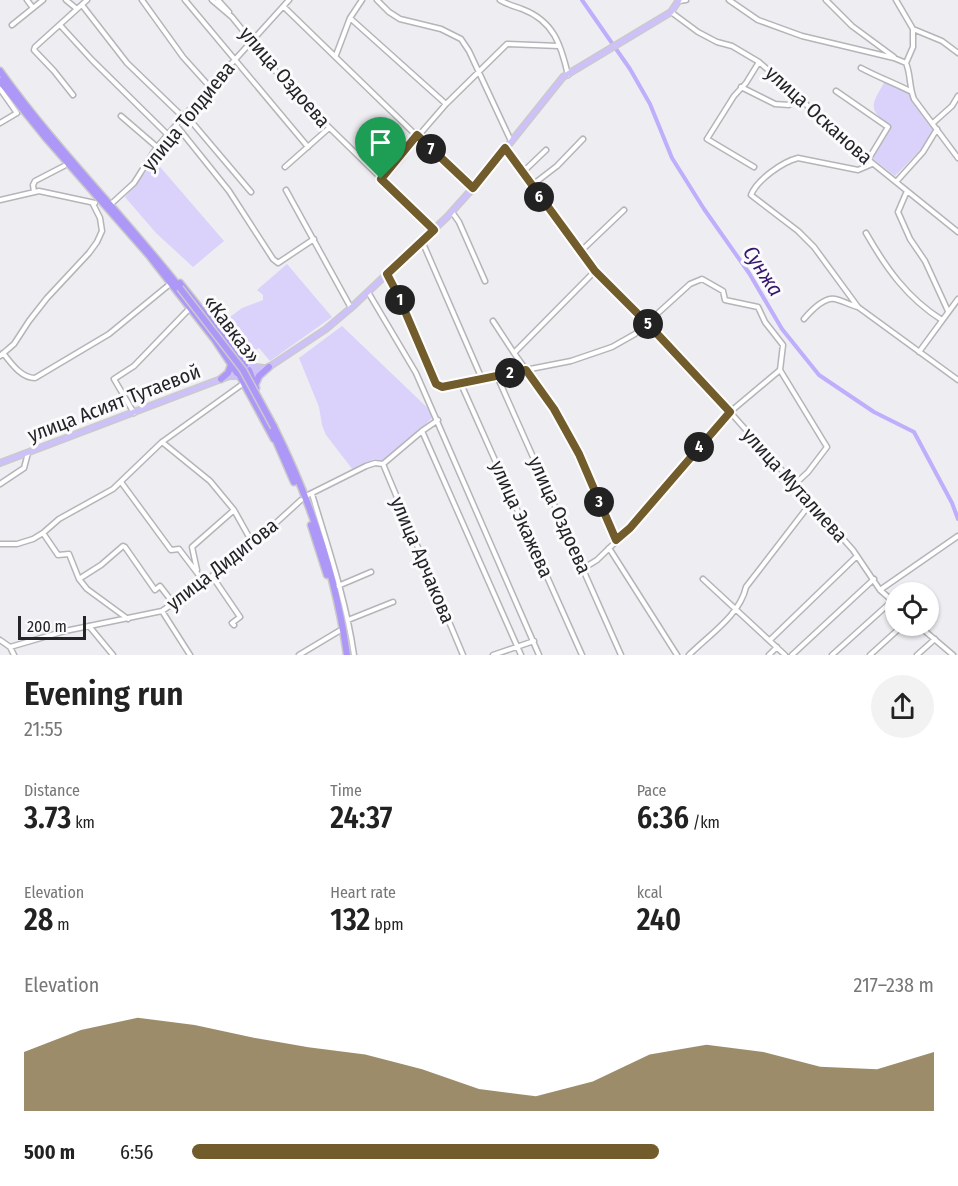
<!DOCTYPE html>
<meta charset="utf-8">
<style>
:root{--surface:#fff;--page:#f2f2f2;--text:#222;--muted:#767676;--accent:#735c2c}
body{margin:0;font-family:"Fira Sans Condensed",sans-serif;background:var(--page);color:var(--text);height:100vh;display:flex;flex-direction:column;font-size:22px;white-space:nowrap}
*{box-sizing:border-box;margin:0}
p{font-size:20px;color:var(--muted)}
.icon{flex:none;width:33px;height:33px;fill:none;stroke:currentColor;stroke-width:2;stroke-linecap:round;stroke-linejoin:round}
.map{position:relative;height:655px;overflow:hidden}
.side{display:flex;flex-direction:column;background:var(--surface);flex:1}
.side>*{flex:none}
.tools{position:absolute;left:885px;top:582px;display:grid;gap:12px}
.tools a{display:grid;place-items:center;width:54px;height:54px;border-radius:50%;background:var(--surface);box-shadow:0 2px 4px #0004;font-size:30px}
.scale{position:absolute;left:18px;bottom:15px;width:68px;box-sizing:border-box;padding-left:6px;border:3px solid #242426;border-top:0;font-size:16px;line-height:21px;white-space:nowrap;color:#242426;-webkit-text-stroke:4px #fbfbfe;paint-order:stroke}
.pin{position:absolute;display:grid;place-items:center;width:51px;height:51px;color:#fff;margin:-62px -26px;border-radius:50% 50% 50% 0;rotate:-45deg;box-shadow:0 0 6px #0007}
.pin .icon{rotate:45deg}
.km{position:absolute;width:30px;height:30px;margin:-15px;border-radius:50%;background:#222;color:#fff;font-size:16px;line-height:30px;text-align:center}
.round{display:grid;place-items:center;flex:none;width:63px;height:63px;border-radius:32px;background:var(--page)}
.overview{display:flex;align-items:center;justify-content:space-between;height:102px;padding:0 24px}
h1{font-size:33px;font-weight:600;line-height:45px}
.stats{display:grid;grid-template-columns:repeat(3,1fr);gap:9px;height:102px;padding:6px 24px}
.stats div{display:grid;align-content:center}
.stats b{font-size:30px;font-weight:600}
.stats small{font-size:16px;font-weight:400}
.stats p{font-size:16px}
.chart{height:168px;padding:12px 24px}
.chart p{display:flex;justify-content:space-between}
.chart svg{width:100%;height:108px;margin-top:6px;fill:var(--accent);opacity:.7}
ul{padding:0 24px;list-style:none;font-size:20px}
li{display:grid;grid-template-columns:96px 72px 1fr;align-items:center;height:45px}
li i{height:15px;border-radius:8px;background:var(--accent)}
.map>svg:first-child{display:block}
.green{fill:#dad2fa}
.lines{fill:none;stroke-linecap:round;stroke-linejoin:round}
.river{stroke:#beaefb;stroke-width:4}
.minor-casing{stroke:#b5b4b8;stroke-width:7}
.major-casing{stroke:#cacacb;stroke-width:8}
.highway-casing{stroke:#cacacb;stroke-width:9}
.minor{stroke:#fff;stroke-width:4}
.major{stroke:#cec1fa;stroke-width:5}
.highway{stroke:#ae98f7;stroke-width:6}
.highway-bridge-casing{stroke:#cacacb;stroke-width:9;stroke-linecap:butt}
.highway-bridge{stroke:#ae98f7;stroke-width:6}
.route-casing{stroke:#fff;stroke-width:12}
.route{stroke:#735c2c;stroke-width:8}
.labels{text-anchor:middle;dominant-baseline:central;stroke-width:6;stroke-linejoin:round;paint-order:stroke}
.street-label{font-size:20px;fill:#242426;stroke:#fbfbfe}
.water-label{font-size:21px;font-style:italic;fill:#37176e;stroke:#fbfbfe}
</style>
<div class="map">
<svg width="958" height="655" viewBox="0 0 958 655">
<rect width="100%" height="100%" fill="#eeedf2"/>
<path class="green" d="M884 83 898 85 908 92 934 128 924 146 895 176 871 157 889 126C868 109 871 105 884 83Z
M155 161 224 241 193 267 156 233 125 197Z
M287 264 332 317 270 361 259 348 254 351 230 317 242 308 263 300V295L257 290Z
M342 326 435 415 388 461 374 459 353 470 326 435 322 425 319 407 299 358Z"/>
<g class="lines">
<path class="river" d="M582 0 630 69 650 104 672 158 704 209 749 273 782 329 819 375 874 412 914 432 952 503 958 519"/>
<g class="minor-casing">
<path id="minor" d="M27 0 33 8
M66 0 77 9
M142 0 183 57 210 87
M185 0 308 147
M212 0 232 17 291 90 434 230
M218 0 229 12
M377 0 389 12 400 19 441 29 461 39 469 51 511 141
M500 0C508 5 514 6 522 9 554 21 561 45 568 75
M729 0 758 20 802 36 894 58 906 63
M826 0 852 26 894 57
M896 0 913 29 942 41 958 53
M679 1 686 0
M82 5 127 63 183 117
M284 7 455 173 473 188
M671 12 698 32 717 42 732 46 759 62 799 97 829 128 958 232
M350 18 446 104
M12 25 43 0
M60 25 92 60 168 135
M336 55 350 18 362 0
M906 63C911 75 909 87 914 99L958 158
M906 63 913 47V29
M861 68C878 77 894 83 910 91
M741 87 775 104 789 105 800 97
M0 89 17 113 0 123
M836 91 888 127 868 160
M73 95 54 71 34 50 35 47 87 0
M185 114 251 192
M121 116 157 147
M933 123 952 106 958 96
M176 125 229 191 273 259 278 263 314 239
M506 149 595 271 648 324 730 412 853 550 880 590 896 604
M872 164 858 170 798 158C782 162 757 180 751 195L798 231 814 247 858 307 958 380
M285 167 329 128
M754 167 707 139 734 96 746 83 759 62
M522 173 546 150
M381 179 446 104 507 44 559 46
M896 182 923 152 937 129
M531 186 557 166 583 139
M286 190 351 308
M907 191 898 212 910 239 925 261 948 311
M34 192 33 185 35 181 64 166
M0 200 39 191 95 203
M110 205 134 183 157 147 183 117 289 0
M452 212 459 222 485 281
M866 233C886 268 907 298 942 320
M422 241 482 379
M580 252 624 210
M595 271 514 353 554 409 579 454 616 540
M387 274 398 295 435 381 439 387 571 361 612 347 635 334 690 284 702 279 723 291 725 300 758 307 765 322 783 345 780 370
M368 292 416 373 539 655
M804 319C810 312 824 297 835 299 841 300 850 305 858 307
M493 321 514 353
M919 352 958 299
M3 353C11 363 21 378 35 378L109 334 170 284
M0 356 14 344 29 321 47 298 89 253 97 242 102 231 100 218 93 204
M497 376 621 655
M461 384 582 655
M134 413 114 379 134 366 190 308
M422 431 521 655
M162 442 210 481 234 510 253 544
M383 464 463 655
M121 482 171 550 179 549 204 582
M0 484 24 468 28 453
M312 494C328 547 346 600 354 655
M304 497 366 466 375 463 383 464 422 431 438 420
M43 533 58 555 69 554 79 579 87 589 128 619
M0 544H17L33 539 43 533 59 519 113 489 162 442 244 383
M609 548 677 655
M584 568 597 560 630 528 730 412 780 370 827 447 808 472 794 485
M197 570 192 547 234 510
M212 576 240 617 232 623 234 625
M79 579 101 565 123 546 125 547 155 590 160 586 174 604
M703 579 785 655
M338 586 371 572
M880 590 958 536
M162 611 190 655
M348 620 393 602
M89 626 113 655
M919 626 953 655
M0 640 10 647 65 631 162 611 204 582 253 544 301 500
M770 640 857 556
M10 647 14 655
M299 655 339 631
M493 655 534 641
M689 655C709 635 740 615 746 587L810 504
M769 655 777 647
M792 655 874 579
M832 655 892 601
M870 655 902 626
M917 655 935 639"/>
</g>
<g class="major-casing">
<path id="major" d="M241 365 264 368
M247 376 269 367 326 329 352 307 447 217 482 178 563 77 671 12 679 0
M0 463 221 379 230 376H240"/>
</g>
<g class="highway-casing">
<path id="highway" d="M0 71C55 148 122 214 180 288
M0 81 46 138 154 261
M151 258 215 340 237 373
M180 283 245 365
M249 370 256 388
M240 376 274 439
M221 379 228 373 231 365
M255 385 259 376 269 367
M274 427C310 499 336 576 347 655
M274 436 294 482
M311 525 327 575"/>
</g>
<use href="#minor" class="minor"/>
<use href="#major" class="major"/>
<use href="#highway" class="highway"/>
<g class="highway-bridge-casing">
<path id="highway-bridge" d="M180 288 243 370 274 427"/>
</g>
<use href="#highway-bridge" class="highway-bridge"/>
</g>
<g class="lines">
<g class="route-casing">
<path id="route" d="M417 135 473 188 505 148 595 271 648 324 730 412 630 528 616 540 579 454 554 409 526 370 442 387 436 384 398 295 387 274 434 230 381 179Z"/>
</g>
<use href="#route" class="route"/>
</g>
<g class="labels">
<g class="street-label">
<text transform="translate(285 77) rotate(49)">улица Оздоева</text>
<text transform="translate(819 115) rotate(42)">улица Осканова</text>
<text transform="translate(188 116) rotate(-51)">улица Толдиева</text>
<text transform="translate(232 329) rotate(53)">«Кавказ»</text>
<text transform="translate(114 403) rotate(-21)">улица Асият Тутаевой</text>
<text transform="translate(795 485) rotate(48)">улица Муталиева</text>
<text transform="translate(560 515) rotate(66)">улица Оздоева</text>
<text transform="translate(522 519) rotate(66)">улица Экажева</text>
<text transform="translate(423 560) rotate(67)">улица Арчакова</text>
<text transform="translate(222 564) rotate(-38)">улица Дидигова</text>
</g>
<g class="water-label">
<text transform="translate(763 271) rotate(57)">Сунжа</text>
</g>
</g>
</svg>
<div class="tools">
<a><svg class="icon" aria-label="locate" viewBox="0 0 24 24"><circle cx="12" cy="12" r="6"/><path d="M12 2v4M12 18v4M2 12h4M18 12h4"/></svg></a>
</div>
<div class="scale">200 m</div>
<div class="pin" style="left:381px;top:179px;background:#1e9e55"><svg class="icon" aria-label="arrive" viewBox="0 0 24 24"><path d="M6 21V4h12l-3 4 3 4H6"/></svg></div>
<b class="km" style="left:400px;top:300px">1</b>
<b class="km" style="left:510px;top:373px">2</b>
<b class="km" style="left:599px;top:502px">3</b>
<b class="km" style="left:699px;top:447px">4</b>
<b class="km" style="left:648px;top:324px">5</b>
<b class="km" style="left:539px;top:197px">6</b>
<b class="km" style="left:431px;top:149px">7</b>
</div>
<section class="side">
<div class="overview"><div><h1>Evening run</h1><p>21:55</p></div><a class="round"><svg class="icon" aria-label="share" viewBox="0 0 24 24"><path d="M12 15V3M7 8l5-5 5 5M5 13v7h14v-7"/></svg></a></div>
<div class="stats">
<div><p>Distance</p><b>3.73<small> km</small></b></div>
<div><p>Time</p><b>24:37</b></div>
<div><p>Pace</p><b>6:36<small> /km</small></b></div>
</div>
<div class="stats">
<div><p>Elevation</p><b>28<small> m</small></b></div>
<div><p>Heart rate</p><b>132<small> bpm</small></b></div>
<div><p>kcal</p><b>240</b></div>
</div>
<div class="chart"><p><span>Elevation</span>217–238 m</p>
<svg viewBox="0 0 160 44" preserveAspectRatio="none"><path d="M0 44V20L10 11L20 6L30 9L40 14L50 18L60 21L70 27L80 35L90 38L100 32L110 21L120 17L130 20L140 26L150 27L160 20V44z"/></svg>
</div>
<ul>
<li><b>500 m</b>6:56<i style="width:63%"></i></li>
</ul>
</section>
